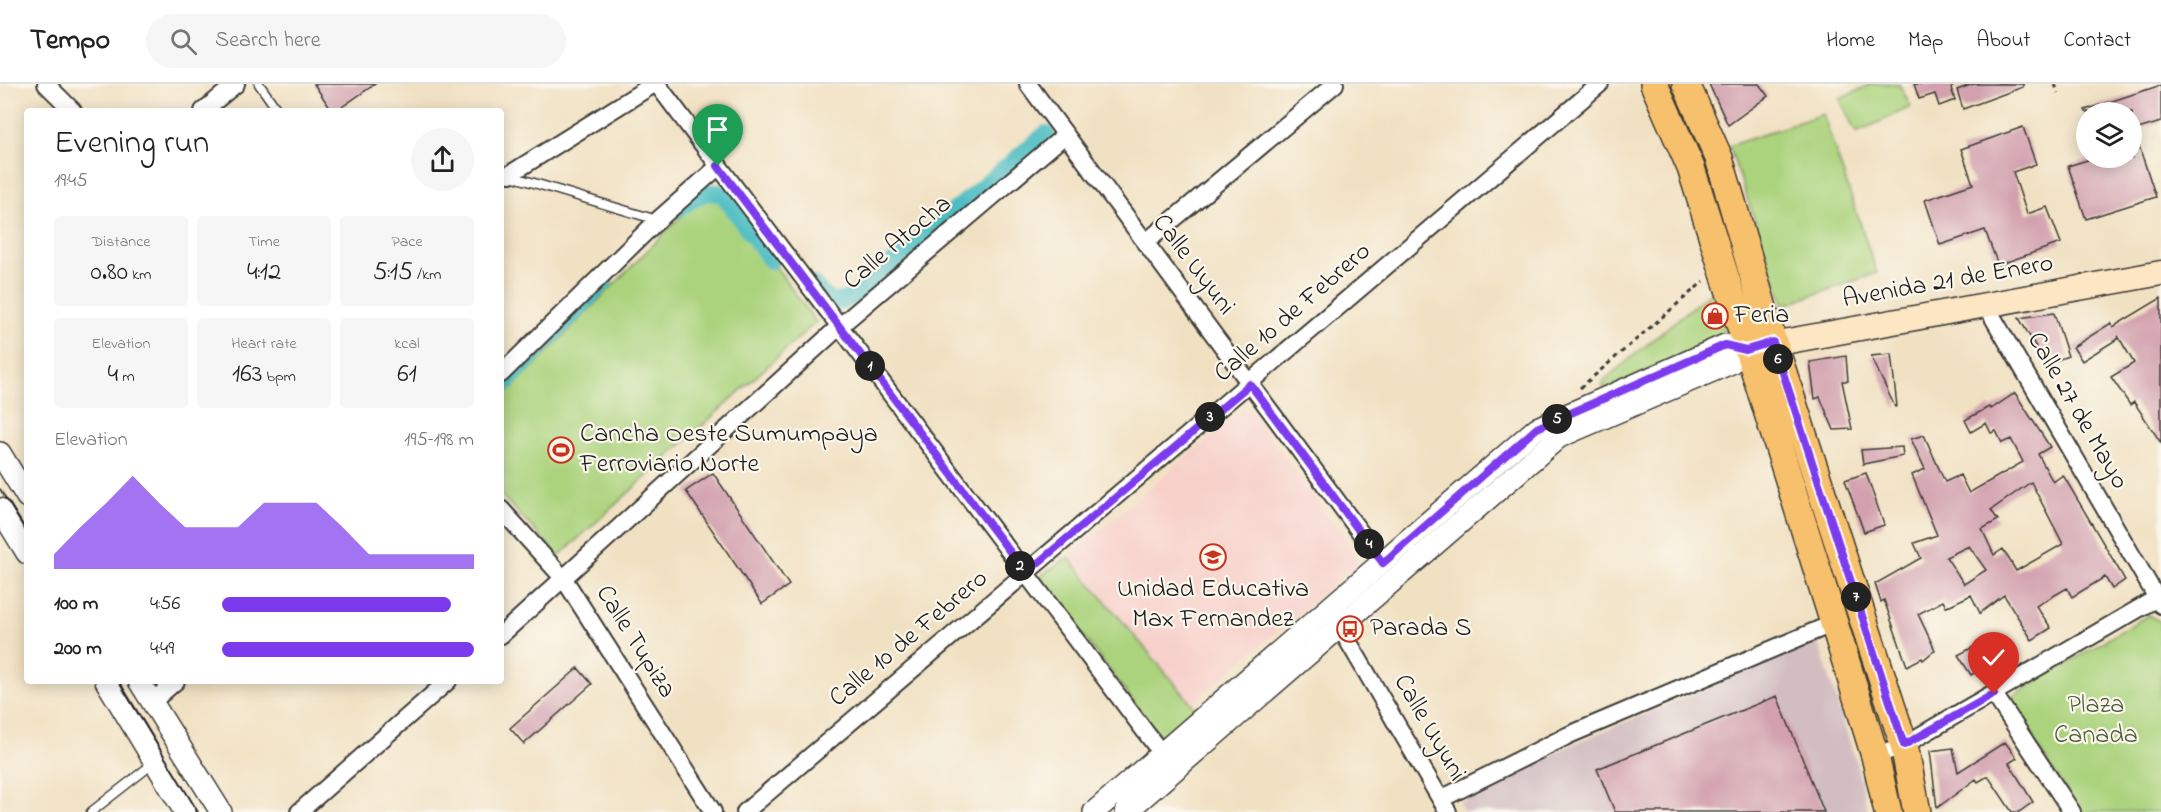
<!DOCTYPE html>
<meta charset="utf-8">
<style>
:root{--surface:#fff;--page:#f6f6f6;--text:#222;--muted:#767676;--line:#e0e0e0;--accent:#7c3aed}
body{margin:0;font-family:"Indie Flower",sans-serif;background:var(--page);color:var(--text);height:100vh;display:flex;flex-direction:column;font-size:22px;white-space:nowrap}
*{box-sizing:border-box;margin:0}
p{font-size:20px;color:var(--muted)}
.icon{flex:none;width:33px;height:33px;fill:none;stroke:currentColor;stroke-width:2;stroke-linecap:round;stroke-linejoin:round}
.map{position:relative;flex:1;overflow:hidden}
.side{position:absolute;left:24px;top:24px;width:480px;height:576px;display:flex;flex-direction:column;background:var(--surface);border-radius:6px;box-shadow:0 3px 15px #0003}
.side>*{flex:none}
.buttons{position:absolute;left:2076px;top:18px;display:grid;gap:12px}
.buttons a{display:grid;place-items:center;width:66px;height:66px;border-radius:50%;background:var(--surface);box-shadow:0 3px 15px #0003;font-size:30px}
.pin{position:absolute;display:grid;place-items:center;width:51px;height:51px;color:#fff;margin:-62px -26px;border-radius:50% 50% 50% 0;rotate:-45deg;box-shadow:0 0 6px #0007}
.pin .icon{rotate:45deg}
.km{position:absolute;width:30px;height:30px;margin:-15px;border-radius:50%;background:#222;color:#fff;font-size:16px;line-height:30px;text-align:center}
.round{display:grid;place-items:center;flex:none;width:63px;height:63px;border-radius:32px;background:var(--page)}
.overview{display:flex;align-items:center;justify-content:space-between;height:102px;padding:0 30px}
h1{font-size:33px;font-weight:600;line-height:45px}
.stats{display:grid;grid-template-columns:repeat(3,1fr);gap:9px;height:102px;padding:6px 30px}
.stats div{display:grid;align-content:center;border-radius:6px;background:var(--page);text-align:center}
.stats b{font-size:26px;font-weight:600}
.stats small{font-size:16px;font-weight:400}
.stats p{font-size:16px}
.chart{height:168px;padding:12px 30px}
.chart p{display:flex;justify-content:space-between}
.chart svg{width:100%;height:108px;margin-top:6px;fill:var(--accent);opacity:.7}
ul{padding:0 30px;list-style:none;font-size:20px}
li{display:grid;grid-template-columns:96px 72px 1fr;align-items:center;height:45px}
li i{height:15px;border-radius:8px;background:var(--accent)}
header{display:flex;align-items:center;gap:36px;box-sizing:border-box;height:84px;padding:0 30px;background:var(--surface);border-bottom:2px solid var(--line)}
header strong{font-size:28px}
nav{display:flex;gap:33px;margin-inline-start:auto;font-size:21px}
.search{width:420px;height:54px;background:var(--page);display:flex;align-items:center;gap:15px;box-sizing:border-box;padding:0 21px;border-radius:33px;color:var(--muted);font-size:22px}
.map>svg:first-child{display:block}
.built{fill:#f7d0ca}
.industrial{fill:#d2bec2}
.green{fill:#abd37d;stroke:#64784c;stroke-width:1.5}
.lines{fill:none;stroke-linecap:round;stroke-linejoin:round}
.canal{stroke:#4ebdc3;stroke-width:18}
.building{fill:#d2a0ae;fill-rule:evenodd}
.service-casing{stroke:#3c3a35;stroke-width:11}
.minor-casing{stroke:#3c3a35;stroke-width:20}
.tertiary-casing{stroke:#3c3a35;stroke-width:24}
.secondary-casing{stroke:#3c3a35;stroke-width:27}
.primary-casing{stroke:#3c3a35;stroke-width:30}
.path{stroke:#3c3a35;stroke-width:3;stroke-dasharray:4.5 4.5;stroke-linecap:butt}
.service{stroke:#fff;stroke-width:8}
.minor{stroke:#fff;stroke-width:16}
.tertiary{stroke:#fff;stroke-width:21}
.secondary{stroke:#fce6c4;stroke-width:24}
.primary{stroke:#f7c06c;stroke-width:27}
.tram{stroke:#1c1c1c;stroke-width:1.5}
.route-casing{stroke:#fff;stroke-width:12}
.route{stroke:#7c3aed;stroke-width:8}
.labels{text-anchor:middle;dominant-baseline:central;stroke-width:4.5;stroke-linejoin:round;paint-order:stroke}
.street-label{font-size:26px;fill:#1c1c1c;stroke:#fbf7ec}
.poi-label{font-size:26px;fill:#1c1c1c;stroke:#fbf7ec;text-anchor:start}
.park-label{font-size:26px;fill:#4e5c3e;stroke:#fbf7ec}
</style>
<header>
<strong>Tempo</strong>
<div class="search"><svg class="icon" aria-label="search" viewBox="0 0 24 24"><circle cx="10" cy="10" r="6"/><path d="M15 15l6 6"/></svg>Search here</div>
<nav><a>Home</a><a>Map</a><a>About</a><a>Contact</a></nav>
</header>
<div class="map">
<svg width="2161" height="728" viewBox="0 0 2161 728">
<rect width="100%" height="100%" fill="#fbf7ec"/>
<filter id="ink" filterUnits="userSpaceOnUse"><feTurbulence type="fractalNoise" baseFrequency=".0167" numOctaves="2"/><feDisplacementMap in="SourceGraphic" scale="12" xChannelSelector="R" yChannelSelector="G"/><feConvolveMatrix kernelMatrix="1 2 1 2 8 2 1 2 1" color-interpolation-filters="sRGB"/></filter>
<filter id="wash" filterUnits="userSpaceOnUse"><feTurbulence type="fractalNoise" baseFrequency=".008" numOctaves="4" result="noise"/><feDisplacementMap in="SourceGraphic" scale="24" xChannelSelector="R" yChannelSelector="G"/><feGaussianBlur stdDeviation="1.35" result="paint"/><feColorMatrix in="noise" values="0 0 0 0 0 0 0 0 0 0 0 0 0 0 0 0 0 1.4 0 .05"/><feComposite in="paint" operator="in"/></filter>
<g filter="url(#wash)">
<rect width="100%" height="100%" fill="#f1e1c3"/>
<path class="built" d="M1242 326 1251 328 1357 472 1356 481 1192 619 1068 473Z"/>
<path class="industrial" d="M1818 557 1858 685 1868 728H1464L1459 719 1568 662Z"/>
<path class="green" d="M1871 0H1899L1911 23 1856 49 1840 15Z
M1823 30 1877 189 1784 221 1729 62Z
M705 108 722 109 816 238 559 472 501 411V315Z
M1712 207 1718 210 1725 240 1722 252 1609 304 1603 303V297Z
M1068 473 1197 626 1164 652 1158 650 1042 498V491Z
M2148 531 2161 538V728H2080L2008 618 2011 613Z"/>
<g class="lines">
<path class="canal" d="M676 125 705 108 722 109 771 176
M814 201C826 217 836 223 855 211L1046 50
M501 303 604 197"/>
</g>
<g id="blocks">
<path class="building" d="M314 0H375L336 27H332Z
M1709 0H1759L1768 12 1728 41Z
M1914 0H1957L1951 4 1955 16 1939 22 1935 10 1919 15Z
M1973 0H2023V3L1963 25 1957 6Z
M2161 1V38L2132 47V28H2086L2085 26Z
M2023 43 2036 80 2013 88 2027 130 2047 123 2061 159 1998 181 1985 146 1940 161 1925 116 1973 100 1961 65Z
M2134 47 2156 113 2086 135 2068 82 2094 74H2132V48Z
M2161 214V359L2134 318 2130 321 2111 293 2134 279 2118 252 2119 254 2082 277 2073 263 2111 239 2113 243Z
M2054 229 2068 272 2046 280 2019 234Z
M1891 270 1897 322 1895 323 1871 272Z
M1846 272 1848 297H1842L1852 345 1834 346 1820 313 1815 315 1810 278Z
M2015 309 2050 363 2038 370 2053 398 2063 391 2125 496 2112 505 2105 493 2072 513 2067 504 2036 522 2051 544 2032 556 2004 511 1980 529 1971 511 1946 523 1943 517 1918 530 1935 566 1923 576 1922 574 1907 582 1884 516 1881 518 1875 500 1921 474 1914 459 1937 451 1912 391 1925 385 1911 355 1924 351 1945 398 1960 391 1969 409 2023 378 2011 355 2002 359 1996 347 1991 349 1986 339 1971 348 1965 336 1989 323 1991 325ZM2031 398 2063 460 2016 487 2003 465 1994 471 1982 445 1998 436 1991 426ZM1969 462 1986 486 1964 500 1946 473Z
M1902 363 1903 372 1863 380 1861 366Z
M713 389 789 501 762 520 686 407Z
M1866 389 1884 441 1864 448 1845 396Z
M1981 559 1993 577 1971 591 1958 571Z
M578 584 592 600 524 660 510 644Z
M1777 612 1824 728H1615L1597 685Z
M2005 658 2017 674 2009 679 2033 718 2019 728H2012L1988 692 1978 698 1976 695 1937 724 1930 667 1953 664 1958 688Z"/>
</g>
</g>
<g filter="url(#ink)">
<use href="#blocks" fill-opacity="0" stroke="#3c3a35" stroke-width="1.5"/>
<g class="lines">
<g class="service-casing">
<path id="service" d="M259 0 278 27
M501 89 657 136
M91 728 155 678"/>
</g>
<g class="minor-casing">
<path id="minor" d="M46 0 73 27
M657 0 1162 670
M1028 0 1383 479
M203 27 236 0
M510 90 654 0
M1145 159 1335 0
M1985 220 2161 521
M501 290 658 136 719 82
M501 425 564 495 713 728
M1334 533 1448 728
M501 551 840 242 1065 51
M1994 610 2072 728
M152 618 176 597
M1875 672 1904 661 2157 514
M1441 715 1569 651 1834 539
M299 728 448 597
M745 728 1600 0"/>
</g>
<g class="tertiary-casing">
<path id="tertiary" d="M0 369 27 413
M0 425 27 469
M106 597 185 728
M139 597 221 728
M1094 728 1537 344 1725 261 1746 266
M1126 728 1559 353 1731 279 1746 266"/>
</g>
<g class="secondary-casing">
<path id="secondary" d="M1756 263 2161 189"/>
</g>
<g class="primary-casing">
<path id="primary" d="M1654 0 1691 84 1834 539 1875 672 1888 728
M1686 0 1719 74 1773 258 1904 661 1917 728"/>
</g>
<path class="path" d="M2055 0 2058 9
M1580 304 1704 197"/>
<use href="#service" class="service"/>
<use href="#minor" class="minor"/>
<use href="#tertiary" class="tertiary"/>
<use href="#secondary" class="secondary"/>
<use href="#primary" class="primary"/>
<path class="tram" d="M0 405 27 449
M118 597 198 728"/>
</g>
</g>
<g class="lines" filter="url(#ink)">
<g class="route-casing">
<path id="route" d="M718 82 1026 489 1250 300 1383 479 1537 344 1725 261 1746 266 1773 258 1904 661 1994 610"/>
</g>
<use href="#route" class="route"/>
</g>
<defs>
<g id="shop-ring" transform="scale(1.35)"><circle r="9.5" fill="#fbf7ec" stroke="#c8321e" stroke-width="1.5"/><path d="M-5-2.5h2.3a2.7 3.5 0 0 1 5.4 0H5L5.5 6h-11ZM-1.5-2.5h3a1.5 2.3 0 0 0-3 0Z" fill="#c8321e"/></g>
<g id="stadium-ring" transform="scale(1.35)"><circle r="9.5" fill="#fbf7ec" stroke="#c8321e" stroke-width="1.5"/><path d="M0-5a6.5 5 0 1 0 0 10a6.5 5 0 1 0 0-10ZM-3.5-1.8h7v3.6h-7Z" fill="#c8321e"/></g>
<g id="school-ring" transform="scale(1.35)"><circle r="9.5" fill="#fbf7ec" stroke="#c8321e" stroke-width="1.5"/><path d="M0-5L7-2L0 1L-7-2ZM-4 1L0 2.5L4 1V4Q0 6-4 4Z" fill="#c8321e"/></g>
<g id="bus-ring" transform="scale(1.35)"><circle r="9.5" fill="#fbf7ec" stroke="#c8321e" stroke-width="1.5"/><path d="M-5-6H5V4H4V6H2V4H-2V6H-4V4H-5ZM-3.5-4V0h7V-4ZM-3.5 1.2v1.5H-2V1.2ZM2 1.2v1.5H3.5V1.2Z" fill="#c8321e"/></g>
</defs>
<g fill-rule="evenodd">
<use href="#shop-ring" x="1715" y="232"/>
<use href="#stadium-ring" x="561" y="366"/>
<use href="#school-ring" x="1213" y="473"/>
<use href="#bus-ring" x="1350" y="545"/>
</g>
<g class="labels">
<g class="street-label">
<text transform="translate(898 159) rotate(-40)">Calle Atocha</text>
<text transform="translate(1193 181) rotate(53)">Calle Uyuni</text>
<text transform="translate(1948 198) rotate(-10)">Avenida 21 de Enero</text>
<text transform="translate(1293 229) rotate(-41)">Calle 10 de Febrero</text>
<text transform="translate(2077 327) rotate(60)">Calle 27 de Mayo</text>
<text transform="translate(909 555) rotate(-40)">Calle 10 de Febrero</text>
<text transform="translate(635 558) rotate(58)">Calle Tupiza</text>
<text transform="translate(1429 644) rotate(60)">Calle Uyuni</text>
</g>
<g class="poi-label">
<text x="1734" y="232">Feria</text>
<text x="580" y="351">Cancha Oeste Sumumpaya<tspan x="580" dy="30">Ferroviario Norte</tspan></text>
<text x="1213" y="506" text-anchor="middle">Unidad Educativa<tspan x="1213" dy="30">Max Fernandez</tspan></text>
<text x="1370" y="545">Parada S</text>
</g>
<g class="park-label">
<text x="2096" y="622">Plaza<tspan x="2096" dy="30">Canada</tspan></text>
</g>
</g>
</svg>
<div class="buttons">
<a><svg class="icon" aria-label="layers" viewBox="0 0 24 24"><path d="M12 4l9 5-9 5-9-5zM3 14l9 5 9-5"/></svg></a>
</div>
<div class="pin" style="left:718px;top:82px;background:#1e9e55"><svg class="icon" aria-label="arrive" viewBox="0 0 24 24"><path d="M6 21V4h12l-3 4 3 4H6"/></svg></div>
<div class="pin" style="left:1994px;top:610px;background:#d93025"><svg class="icon" aria-label="check" viewBox="0 0 24 24"><path d="M5 12l5 5 9-10"/></svg></div>
<b class="km" style="left:870px;top:282px">1</b>
<b class="km" style="left:1020px;top:482px">2</b>
<b class="km" style="left:1210px;top:333px">3</b>
<b class="km" style="left:1369px;top:460px">4</b>
<b class="km" style="left:1557px;top:335px">5</b>
<b class="km" style="left:1778px;top:275px">6</b>
<b class="km" style="left:1856px;top:513px">7</b>
<section class="side">
<div class="overview"><div><h1>Evening run</h1><p>19:45</p></div><a class="round"><svg class="icon" aria-label="share" viewBox="0 0 24 24"><path d="M12 15V3M7 8l5-5 5 5M5 13v7h14v-7"/></svg></a></div>
<div class="stats">
<div><p>Distance</p><b>0.80<small> km</small></b></div>
<div><p>Time</p><b>4:12</b></div>
<div><p>Pace</p><b>5:15<small> /km</small></b></div>
</div>
<div class="stats">
<div><p>Elevation</p><b>4<small> m</small></b></div>
<div><p>Heart rate</p><b>163<small> bpm</small></b></div>
<div><p>kcal</p><b>61</b></div>
</div>
<div class="chart"><p><span>Elevation</span>195–198 m</p>
<svg viewBox="0 0 160 44" preserveAspectRatio="none"><path d="M0 44V38L10 27L20 17L30 6L40 17L50 27L60 27L70 27L80 17L90 17L100 17L110 27L120 38L130 38L140 38L150 38L160 38V44z"/></svg>
</div>
<ul>
<li><b>100 m</b>4:56<i style="width:91%"></i></li>
<li><b>200 m</b>4:49<i style="width:100%"></i></li>
</ul>
</section>
</div>
